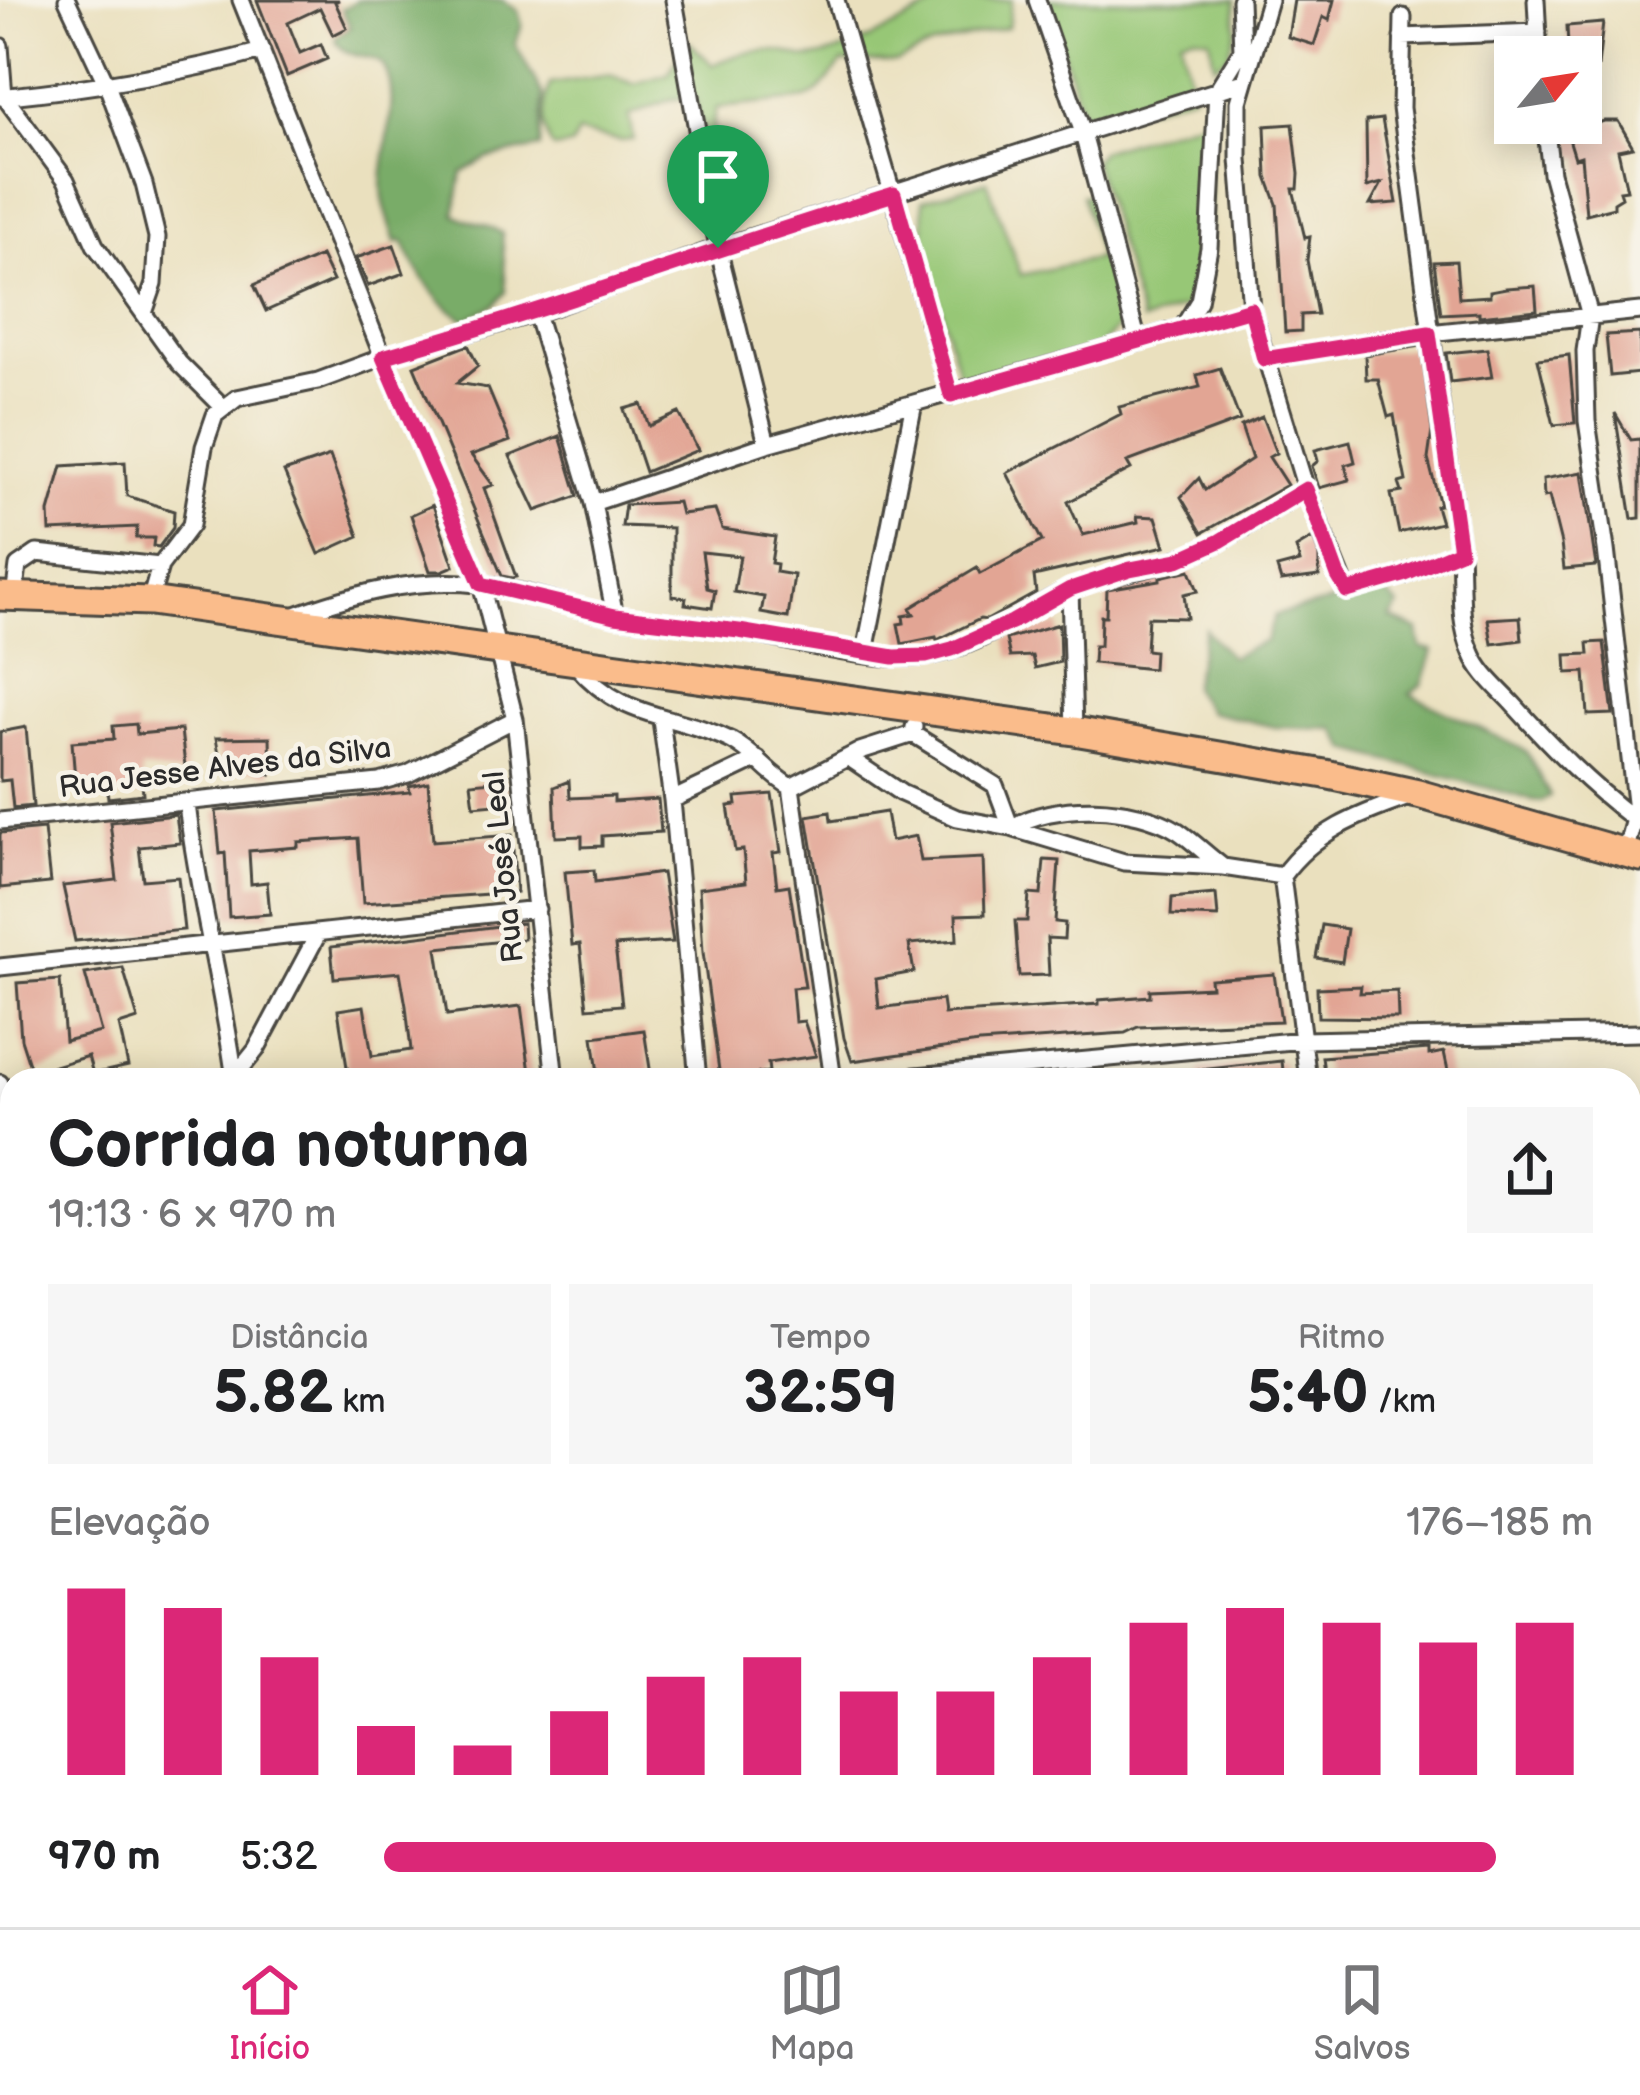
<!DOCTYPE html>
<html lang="pt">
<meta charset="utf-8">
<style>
:root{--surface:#fff;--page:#f6f6f6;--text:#202124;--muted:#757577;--line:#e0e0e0;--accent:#db2777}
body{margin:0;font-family:"Balsamiq Sans",sans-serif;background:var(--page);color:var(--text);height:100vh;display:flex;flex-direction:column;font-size:45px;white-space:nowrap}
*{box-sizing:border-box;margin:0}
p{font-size:39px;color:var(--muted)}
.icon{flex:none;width:66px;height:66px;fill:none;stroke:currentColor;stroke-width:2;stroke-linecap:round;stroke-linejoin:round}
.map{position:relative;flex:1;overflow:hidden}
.side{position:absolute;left:0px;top:1068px;width:1641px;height:861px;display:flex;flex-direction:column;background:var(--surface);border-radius:36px 36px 0 0;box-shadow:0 6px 30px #0003}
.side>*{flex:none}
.needle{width:78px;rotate:60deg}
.controls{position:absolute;left:1494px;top:36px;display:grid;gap:24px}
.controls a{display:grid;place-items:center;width:108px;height:108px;border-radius:0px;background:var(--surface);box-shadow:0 6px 30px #0003;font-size:60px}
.pin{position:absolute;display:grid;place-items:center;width:102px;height:102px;color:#fff;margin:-123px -51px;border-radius:50% 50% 50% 0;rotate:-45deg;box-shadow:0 0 12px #0007}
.pin .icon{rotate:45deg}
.round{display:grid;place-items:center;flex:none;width:126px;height:126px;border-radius:0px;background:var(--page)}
.summary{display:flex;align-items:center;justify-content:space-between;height:204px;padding:0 48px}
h1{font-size:66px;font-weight:700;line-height:90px}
.figures{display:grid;grid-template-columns:repeat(3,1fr);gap:18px;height:204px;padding:12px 48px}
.figures div{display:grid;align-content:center;border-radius:0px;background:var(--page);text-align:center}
.figures b{font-size:60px;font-weight:700}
.figures small{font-size:33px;font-weight:400}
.figures p{font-size:33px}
.chart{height:336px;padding:24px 48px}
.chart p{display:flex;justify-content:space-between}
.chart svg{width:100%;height:216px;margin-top:12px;stroke:var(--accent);stroke-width:6}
ul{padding:0 48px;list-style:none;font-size:39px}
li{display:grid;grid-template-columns:192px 144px 1fr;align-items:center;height:90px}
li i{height:30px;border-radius:15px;background:var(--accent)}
.menu{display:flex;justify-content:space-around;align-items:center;height:168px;border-top:3px solid var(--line);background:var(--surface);font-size:33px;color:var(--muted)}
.menu a{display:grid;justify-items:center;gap:6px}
.menu .active{color:var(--accent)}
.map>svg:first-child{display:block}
.green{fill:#97c776;stroke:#617950;stroke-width:3}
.forest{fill:#79ac67;stroke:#526c49;stroke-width:3}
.building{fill:#e2a594}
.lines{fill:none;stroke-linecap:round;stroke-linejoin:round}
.street-casing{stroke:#484641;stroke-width:21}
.secondary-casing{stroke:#484641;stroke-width:27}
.primary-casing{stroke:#484641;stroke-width:30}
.highway-casing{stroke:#484641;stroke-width:33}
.street{stroke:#fff;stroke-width:15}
.secondary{stroke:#fde4d1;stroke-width:21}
.primary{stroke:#fabc8b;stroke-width:24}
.highway{stroke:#fabc8b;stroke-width:27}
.route-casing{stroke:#fff;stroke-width:24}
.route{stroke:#db2777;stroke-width:15}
.labels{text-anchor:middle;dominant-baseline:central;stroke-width:9;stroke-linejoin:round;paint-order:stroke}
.street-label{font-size:30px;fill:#2b2b2b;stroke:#f7f3e8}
</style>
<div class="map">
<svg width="1640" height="1927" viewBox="0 0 1640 1927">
<rect width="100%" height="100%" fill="#f7f3e8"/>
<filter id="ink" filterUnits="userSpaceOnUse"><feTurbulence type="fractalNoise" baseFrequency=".00833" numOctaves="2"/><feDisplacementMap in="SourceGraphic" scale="24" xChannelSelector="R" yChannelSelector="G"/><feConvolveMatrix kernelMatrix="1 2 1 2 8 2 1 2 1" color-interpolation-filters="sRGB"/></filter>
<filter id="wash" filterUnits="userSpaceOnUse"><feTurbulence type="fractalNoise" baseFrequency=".004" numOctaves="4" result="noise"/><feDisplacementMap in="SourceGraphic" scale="48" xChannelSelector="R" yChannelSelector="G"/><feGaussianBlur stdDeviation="2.7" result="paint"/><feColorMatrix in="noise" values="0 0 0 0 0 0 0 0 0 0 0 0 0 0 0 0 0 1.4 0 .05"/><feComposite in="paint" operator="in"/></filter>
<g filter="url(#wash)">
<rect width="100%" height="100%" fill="#eae0be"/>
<path class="green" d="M950 0H1012L1008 27 933 46 897 62 842 63 819 91 806 99 717 108 713 123 717 152 707 157 695 98 671 99 629 116 633 139 622 141 578 133 571 146 553 149C540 127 543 108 550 84L610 75 634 84 668 74 688 41 713 65C735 55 752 49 776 51 803 53 797 64 830 54 874 42 909 16 950 0Z
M1046 0H1235L1236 29 1228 56 1214 65 1210 38 1194 35 1181 38 1193 94 1086 125Z
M1205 119C1208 178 1220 251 1190 305L1142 322 1093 160 1102 150Z
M987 181 1021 275 1099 258 1082 195 1091 196 1127 318 1093 353 961 384 924 246 923 200Z
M1640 1224V1659L1629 1660V1225Z"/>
<path class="forest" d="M358 0H503L518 11 522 25 515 44 543 95 540 148 489 158 462 173 455 214C470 224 486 223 502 233L506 292 494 305 466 320C436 304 416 271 403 241L396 242C392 229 385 211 383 198 377 161 404 100 384 67 375 52 350 62 336 42V37L350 27 342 9Z
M1383 590 1399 606 1390 618 1418 630 1421 648 1433 651 1422 685 1410 694 1526 751 1550 796 1540 802 1348 750 1335 729 1275 727 1209 712 1192 688 1205 629 1230 657 1266 641 1275 615Z"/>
<g id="blocks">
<path class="building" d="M257 0H339L335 2 347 28 333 35 320 8 288 23 300 53 321 44 327 59 287 76Z
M1294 0H1334L1329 20 1323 17 1314 45 1288 37Z
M1603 23 1598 66 1581 67V57H1572V46H1568L1567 26Z
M1382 119 1397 203 1370 205 1382 183 1367 187 1366 121Z
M1604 121H1618L1633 147 1618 150 1627 190 1620 191 1622 197 1614 202V207L1586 214 1581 156 1575 158 1570 142 1577 130Z
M1293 124 1299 174 1298 189H1293L1305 238 1310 237 1307 260 1317 314 1301 315V331L1285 332 1277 204 1267 177 1265 126Z
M394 245 404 273 368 286 356 258Z
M321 256 333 281 266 311 254 285Z
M1456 261 1459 298 1490 296V291L1506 288 1535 286 1537 310 1479 316V312L1441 314 1434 262Z
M1640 333V373L1610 376 1606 335Z
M468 345 478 366 457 383 488 388 510 441 471 455 493 485 484 488 516 577 512 578 502 576 414 366Z
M1421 346 1432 431 1428 459 1440 505 1436 506 1441 523 1399 533 1391 494 1402 492 1399 483 1406 481 1401 456 1394 415 1388 417 1378 379H1366L1365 355Z
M1487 349 1492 377 1450 382 1446 353Z
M1569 355 1575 423 1554 425 1538 359Z
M1220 368 1240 420 1127 462 1131 469 1068 502 1083 535 1138 522 1137 516 1156 517 1165 546 1034 576 1036 593 987 620 980 619 937 640 936 637 902 644 898 624 904 623 903 616 914 614 910 608 977 568 980 574 1042 541 1007 473 1121 414 1119 407 1200 387 1197 375Z
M641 404 649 426 679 413 698 450 645 472 624 409Z
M1615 413 1631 440 1640 439V518L1632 519Z
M1262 417 1276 453 1269 457 1287 485 1202 533 1181 497 1199 478 1205 490 1252 459 1241 426Z
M560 436 578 496 536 511 510 456Z
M1350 441 1355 462 1345 465 1349 480 1319 488 1312 466 1318 461 1315 450Z
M330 456 359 536 319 554 284 472Z
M125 462 127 496 174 511 173 528 159 547 153 546 154 538H136L137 527 50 531 49 512 62 466Z
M1582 472 1596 566 1564 569 1561 544 1549 496 1544 497 1543 479Z
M678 502 681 514 715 510 722 529 775 537 771 563 777 564 776 572 794 575 788 618 761 613 764 597 734 592 740 556 702 552 707 588 715 590 712 608 685 604 686 598 672 596V528L622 526 625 505Z
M433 505 454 566 442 571H430L411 515Z
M1313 538 1319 554V576L1281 581 1277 568 1300 562 1296 548Z
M1190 570 1198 591 1184 594 1187 618 1148 617 1146 650 1154 651 1153 669 1093 663 1094 646H1100L1101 616H1106L1107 589 1160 580V577Z
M1520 617 1522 640 1492 644 1488 619Z
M1059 624 1060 662 1035 668 1032 656 1010 657 1006 639Z
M1604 642 1613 714 1588 715 1585 672 1567 673 1566 655 1589 654 1588 643Z
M136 724 137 734 181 730 186 775 141 769 143 794 108 798 107 788 76 791 72 742 114 739 113 726Z
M26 727 33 806 13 808 10 780 0 781V732Z
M270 737 271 775 250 769 222 770 216 738Z
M505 780 507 803 474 806 471 783Z
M569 781 570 798 614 796V802L658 799 661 832 602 836V846L582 847V836L556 837 554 787Z
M428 782 433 841 512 835 516 892 363 903 358 838 298 842V847L249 851 251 884 267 882 270 914 229 917 225 853 220 854 216 811 410 792 409 786Z
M772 794 781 852 773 853 777 887 789 885 805 987 792 988 795 1022 804 1021 816 1056 768 1063 769 1072 720 1078 703 952 699 888 746 882 743 850 735 851 728 806 737 805 736 797Z
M830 812 831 821 886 812 891 841 916 836 921 861 983 858 985 914 956 915 957 940 909 944 914 972 876 979 879 1008 942 1000 944 1014 1099 1004V1000L1150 996V990L1211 987 1210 979 1274 974 1281 1021 1138 1027 1125 1033 979 1043 852 1061 844 1038 807 816Z
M176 815 180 843 139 847 143 880 178 877 184 930 75 941 63 886 117 880 110 822Z
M44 829 50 883 0 888V833Z
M1044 860 1059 861 1055 922 1065 923 1064 939 1047 938 1049 975 1019 976 1015 921H1027L1029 894 1041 895Z
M594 870 595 882 662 873 673 942 615 946 622 1005 587 1008 580 944 572 945 565 872Z
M1216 894 1218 917 1171 915 1172 898Z
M523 923 524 939 437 948 447 1015 521 1006 531 1080H349L338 1010 364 1006 372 1056 411 1050 406 1006 400 972 334 978 331 947Z
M1322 925 1347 929 1342 962 1316 958Z
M123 968 138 1019 119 1025 128 1066 93 1074 88 1056 32 1073 21 1039 17 983 60 980 65 1041 101 1032 85 974Z
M1361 986 1360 993 1397 991 1398 1018 1318 1017 1317 988Z
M644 1030 651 1075 599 1080 593 1037Z
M1429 1049V1055L1444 1052 1450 1080H1325L1322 1057Z
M1282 1061 1284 1080H1200L1199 1070Z"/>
</g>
</g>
<g filter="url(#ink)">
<use href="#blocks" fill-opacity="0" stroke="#484641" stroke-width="3"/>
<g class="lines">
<g class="street-casing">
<path id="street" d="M67 0 107 85 144 184 157 237 154 284 144 313
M241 0 383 357 481 584 515 719 555 1080
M674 0 718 248 767 444
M836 0 951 395
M1037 0 1082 130 1138 342
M1269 0 1239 102V159L1251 309 1306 489 1347 591 1403 575 1460 551
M1536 0 1539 57
M1403 17 1401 108 1460 551C1462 583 1458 623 1472 653 1480 673 1498 688 1513 704 1551 746 1588 784 1634 819L1625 852
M1402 37 1538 32
M0 46 4 96 66 180 95 245 179 363 224 408
M0 97C90 88 176 75 262 51
M1545 123 1551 173 1590 316 1585 351 1587 421 1606 549 1637 820
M536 313 593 503 615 616
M1182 329 1199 301 1209 248 1217 90 1242 50 1240 0
M1264 359 1429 333 1640 311
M593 503 767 444 1251 309
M1070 589 1074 731
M14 597 18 566 37 553 160 566
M150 601 160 566 191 525 204 447 215 415 237 398 318 381 383 357 536 313 718 248 1244 82
M290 617C349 595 414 577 477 584 521 589 566 606 610 615 654 624 700 623 745 632 799 642 870 663 925 656 980 649 1024 609 1073 588 1107 574 1144 571 1178 559 1224 544 1265 513 1306 489
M865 652 914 403
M575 664C625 723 671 711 732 741 755 753 769 775 791 787
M661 720 672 800 698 1080
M913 734 995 785 1011 828C1054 801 1134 804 1178 831 1193 841 1208 856 1223 867
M848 757 901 793 957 818 1011 828 1124 862 1223 867 1282 876
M791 787 833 1080
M791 787 860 751 913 734 914 727
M672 800 758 759
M187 804C198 897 223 987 235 1080
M0 821 379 782 408 774 515 719
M1282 876 1308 1080
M1282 876C1315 831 1357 815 1409 797
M0 967 537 909
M235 1076 256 1050 318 934
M873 1080 1303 1040 1640 1033
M0 1083 12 1158
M1629 1217H1640
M0 1293 12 1292
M1629 1681 1640 1680
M0 1689 12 1688
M0 1829 12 1827
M329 1917 330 1927
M651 1917 653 1927
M970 1917 971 1927
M1419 1917 1421 1927
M1536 1917 1538 1927"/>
</g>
<g class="secondary-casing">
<path id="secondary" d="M1629 1843 1640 1842
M745 1927 855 1917"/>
</g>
<g class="primary-casing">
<path id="primary" d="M0 1440 12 1541
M54 1917 56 1927"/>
</g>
<g class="highway-casing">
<path id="highway" d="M0 596 150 601 1074 731 1325 774 1418 794 1640 857"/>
</g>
<use href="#street" class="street"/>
<use href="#secondary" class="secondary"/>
<use href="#primary" class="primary"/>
<use href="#highway" class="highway"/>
</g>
</g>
<g class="lines" filter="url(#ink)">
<g class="route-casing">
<path id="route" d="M894 194 951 395 1251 309 1264 359 1429 333 1460 551 1403 575 1347 591 1338 576 1306 489 1220 541 1178 560 1130 569 1070 589 1012 622 952 649 926 656 894 657 739 631 615 616 481 584 383 357C555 308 723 246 894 194Z"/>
</g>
<use href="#route" class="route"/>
</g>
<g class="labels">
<g class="street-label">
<text transform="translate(225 768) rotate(-7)">Rua Jesse Alves da Silva</text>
<text transform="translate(504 867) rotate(-96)">Rua José Leal</text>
</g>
</g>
</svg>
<div class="controls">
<a><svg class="needle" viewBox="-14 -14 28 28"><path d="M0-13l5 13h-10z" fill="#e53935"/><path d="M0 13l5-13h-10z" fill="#757577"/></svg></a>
</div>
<div class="pin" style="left:718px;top:248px;background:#1e9e55"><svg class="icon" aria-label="arrive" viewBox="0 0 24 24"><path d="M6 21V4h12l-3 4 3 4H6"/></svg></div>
<section class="side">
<div class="summary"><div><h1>Corrida noturna</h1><p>19:13 · 6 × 970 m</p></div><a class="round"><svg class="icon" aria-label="share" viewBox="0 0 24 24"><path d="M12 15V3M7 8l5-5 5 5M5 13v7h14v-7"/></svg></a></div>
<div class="figures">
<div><p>Distância</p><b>5.82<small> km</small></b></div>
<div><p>Tempo</p><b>32:59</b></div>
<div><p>Ritmo</p><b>5:40<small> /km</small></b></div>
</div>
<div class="chart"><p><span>Elevação</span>176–185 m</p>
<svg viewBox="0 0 160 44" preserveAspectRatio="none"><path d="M5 44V6M15 44V10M25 44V20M35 44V34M45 44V38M55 44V31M65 44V24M75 44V20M85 44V27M95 44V27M105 44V20M115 44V13M125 44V10M135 44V13M145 44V17M155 44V13"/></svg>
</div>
<ul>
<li><b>970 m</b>5:32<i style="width:92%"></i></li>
</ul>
</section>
</div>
<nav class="menu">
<a class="active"><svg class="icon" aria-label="home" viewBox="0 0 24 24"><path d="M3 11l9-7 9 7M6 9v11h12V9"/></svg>Início</a>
<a><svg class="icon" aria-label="map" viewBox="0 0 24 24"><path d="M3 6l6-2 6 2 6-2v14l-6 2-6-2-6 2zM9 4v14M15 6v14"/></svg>Mapa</a>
<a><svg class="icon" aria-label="saved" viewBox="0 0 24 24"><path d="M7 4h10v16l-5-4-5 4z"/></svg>Salvos</a>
</nav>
